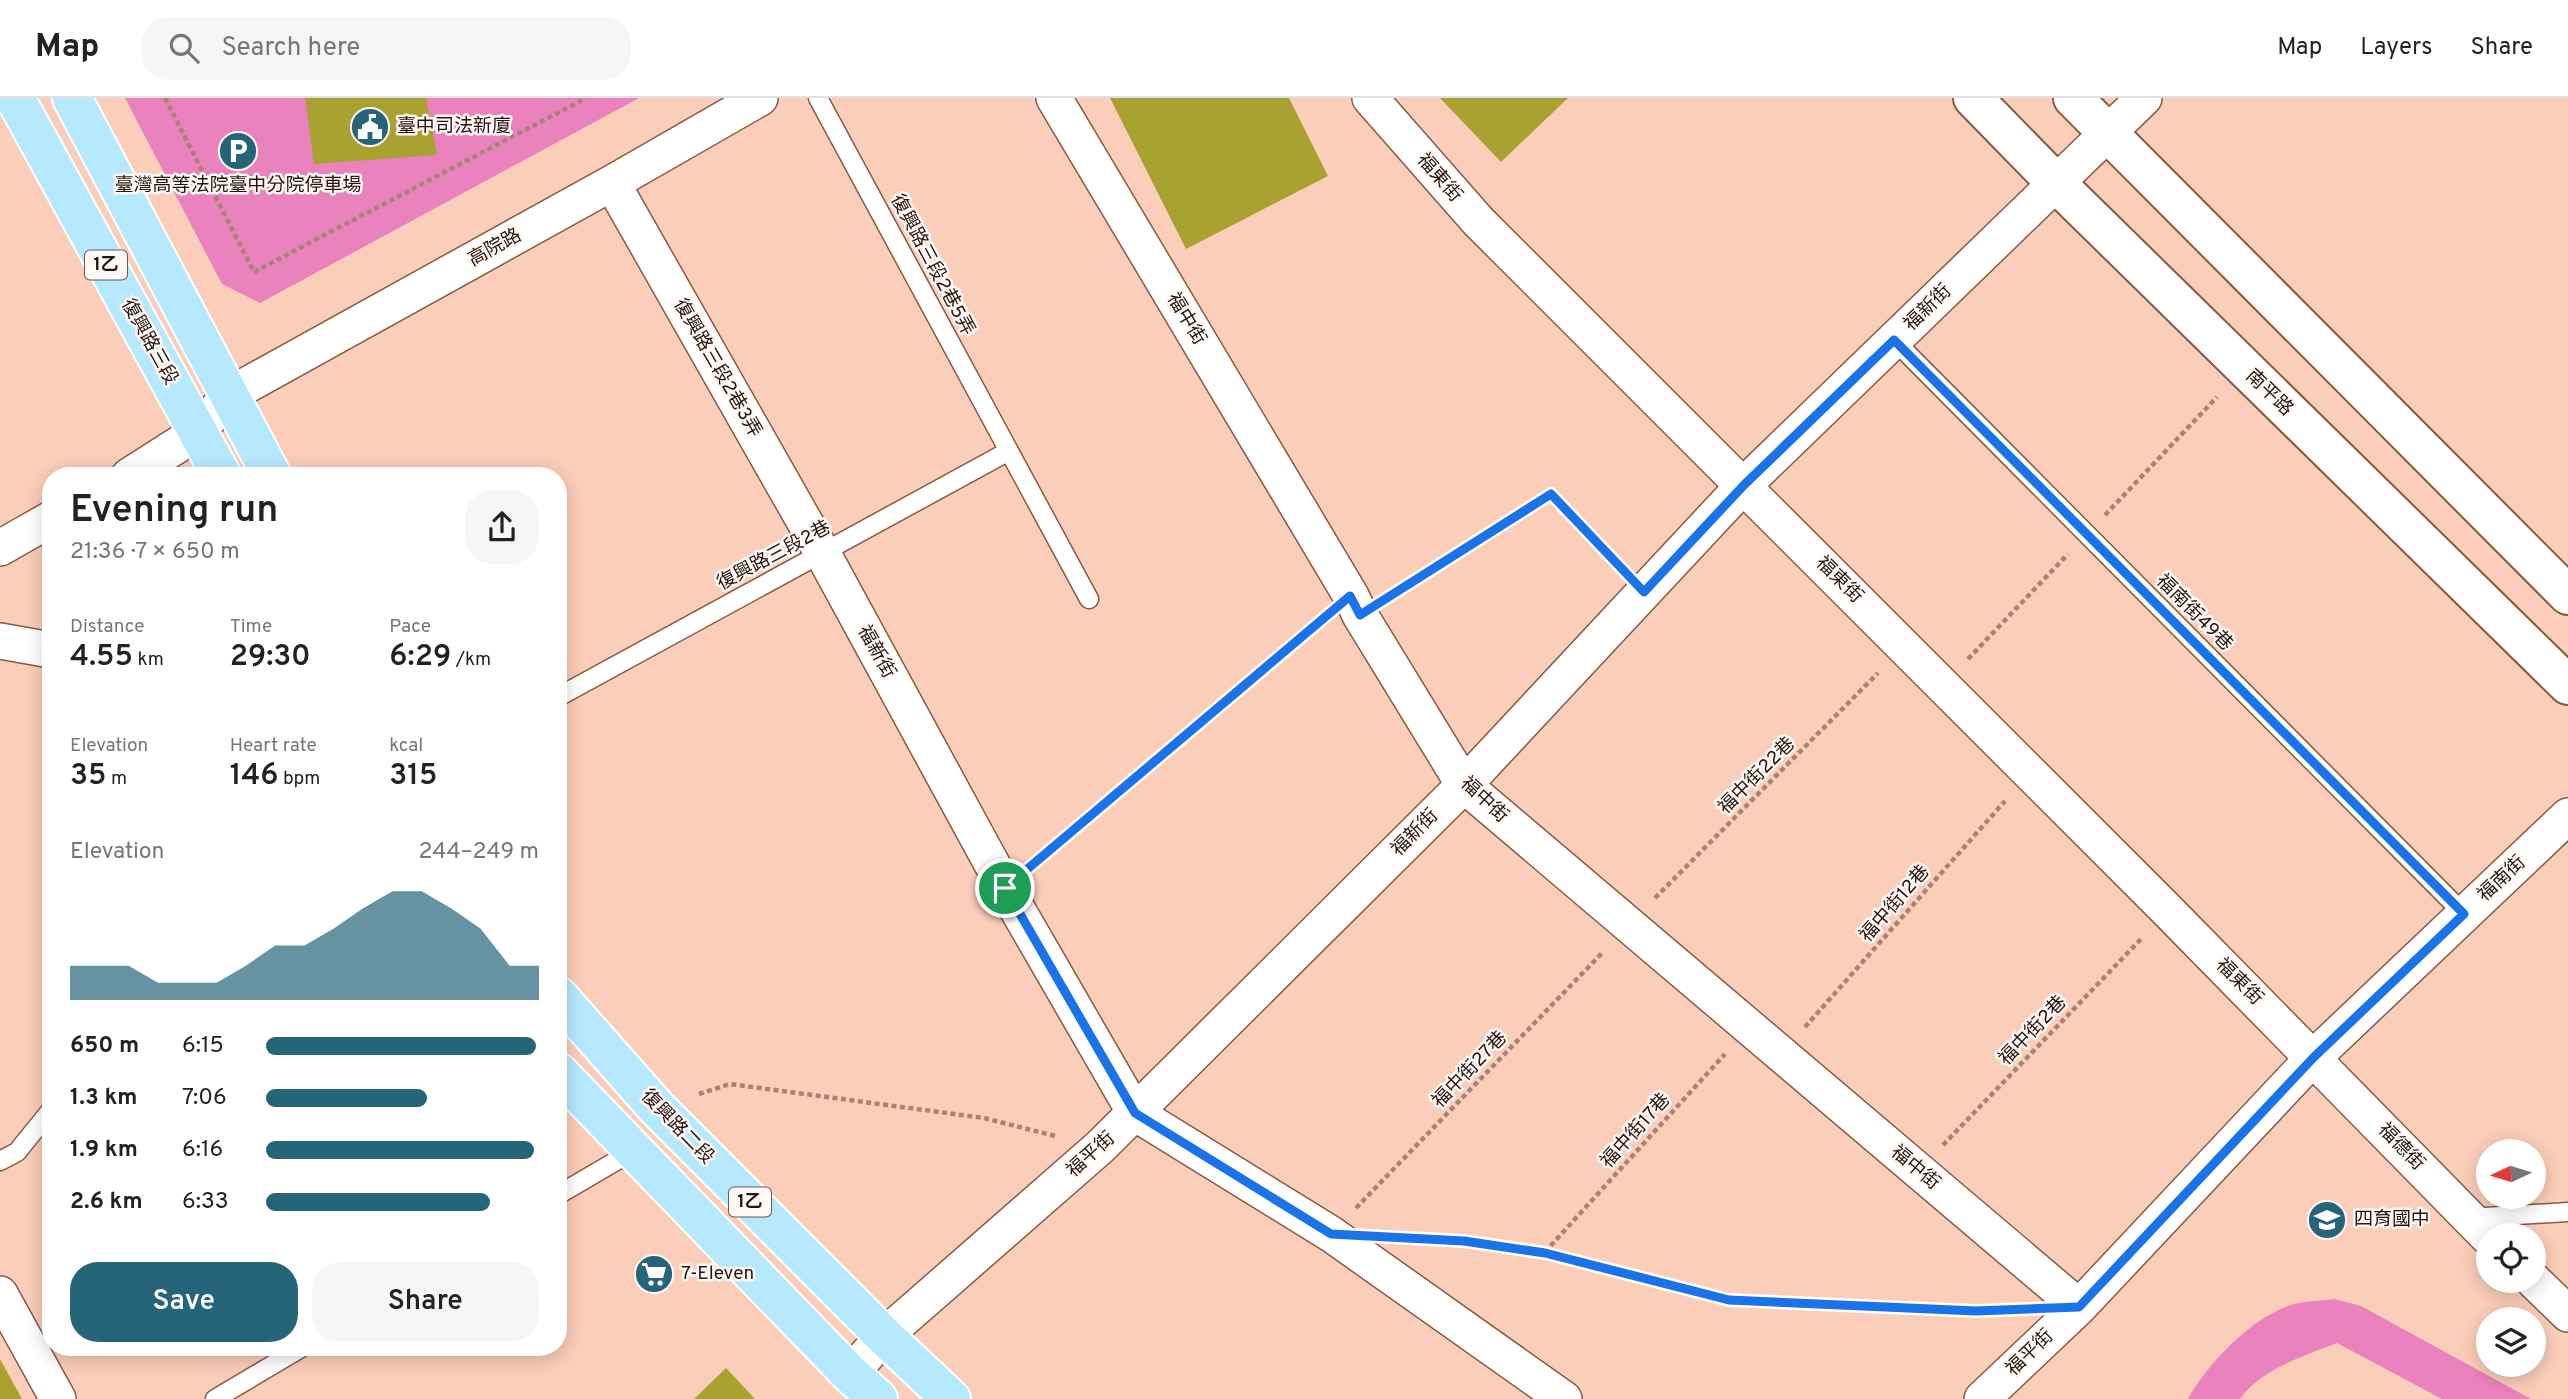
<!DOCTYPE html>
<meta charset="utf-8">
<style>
:root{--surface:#fff;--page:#f6f6f6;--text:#222;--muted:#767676;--line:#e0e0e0;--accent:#26647a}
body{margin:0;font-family:Overpass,"Noto Sans TC",sans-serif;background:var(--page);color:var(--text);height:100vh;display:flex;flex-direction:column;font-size:26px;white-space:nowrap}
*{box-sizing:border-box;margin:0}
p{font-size:23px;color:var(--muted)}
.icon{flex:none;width:38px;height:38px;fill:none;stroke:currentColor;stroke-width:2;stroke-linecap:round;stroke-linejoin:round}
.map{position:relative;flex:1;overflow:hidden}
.drawer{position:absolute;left:42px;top:369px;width:525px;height:889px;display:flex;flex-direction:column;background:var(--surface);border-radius:28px;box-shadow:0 4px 18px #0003}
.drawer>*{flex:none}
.needle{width:46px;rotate:266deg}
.controls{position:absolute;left:2476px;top:1041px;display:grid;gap:14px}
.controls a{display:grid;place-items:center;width:70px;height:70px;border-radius:50%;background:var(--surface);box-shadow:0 4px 18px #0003;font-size:35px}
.pin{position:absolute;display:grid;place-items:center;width:60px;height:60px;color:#fff;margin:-30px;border:4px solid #fff;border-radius:50%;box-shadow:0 2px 7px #0007}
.round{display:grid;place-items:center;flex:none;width:74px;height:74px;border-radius:28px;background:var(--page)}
.headline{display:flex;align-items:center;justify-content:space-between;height:119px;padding:0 28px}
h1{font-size:38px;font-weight:600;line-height:52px}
.figures{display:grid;grid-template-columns:repeat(3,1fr);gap:10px;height:119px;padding:7px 28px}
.figures div{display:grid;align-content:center}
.figures b{font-size:30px;font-weight:600}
.figures small{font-size:19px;font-weight:400}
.figures p{font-size:19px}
.chart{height:196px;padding:14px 28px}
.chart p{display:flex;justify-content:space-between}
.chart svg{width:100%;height:126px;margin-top:7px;fill:var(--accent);opacity:.7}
.action{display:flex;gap:14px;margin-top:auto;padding:14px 28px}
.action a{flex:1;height:80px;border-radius:28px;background:var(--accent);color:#fff;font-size:28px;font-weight:600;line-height:80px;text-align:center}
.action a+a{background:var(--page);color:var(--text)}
ul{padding:0 28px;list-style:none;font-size:23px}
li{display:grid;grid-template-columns:112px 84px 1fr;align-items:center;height:52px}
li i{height:18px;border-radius:9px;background:var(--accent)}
header{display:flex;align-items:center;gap:42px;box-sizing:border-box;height:98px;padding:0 35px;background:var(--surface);border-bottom:2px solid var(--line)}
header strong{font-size:33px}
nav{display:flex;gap:38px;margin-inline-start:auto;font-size:24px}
.search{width:490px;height:63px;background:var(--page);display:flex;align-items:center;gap:18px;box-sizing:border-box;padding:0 24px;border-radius:28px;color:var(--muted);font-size:26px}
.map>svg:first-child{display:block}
.green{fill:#ea82be}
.building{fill:#a9a230}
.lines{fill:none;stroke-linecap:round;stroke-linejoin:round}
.service-casing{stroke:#895942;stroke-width:21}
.minor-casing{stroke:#895942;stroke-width:38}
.tertiary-casing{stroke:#895942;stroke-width:42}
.primary-casing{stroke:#fff;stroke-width:42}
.path{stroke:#a68373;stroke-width:4.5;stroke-dasharray:5 3.5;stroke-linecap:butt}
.service{stroke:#fff;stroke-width:18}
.minor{stroke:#fff;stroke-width:35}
.tertiary{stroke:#fff;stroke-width:38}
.primary{stroke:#b7e9fe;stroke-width:38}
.route-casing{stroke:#fff;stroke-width:14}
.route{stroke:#1a73e8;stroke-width:9}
.labels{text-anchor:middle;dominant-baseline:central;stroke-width:5;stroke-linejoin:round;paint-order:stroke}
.shield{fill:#fef8f6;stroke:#685852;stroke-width:2}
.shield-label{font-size:18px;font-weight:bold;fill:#28140b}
.poi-label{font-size:19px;fill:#28140b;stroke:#fef8f6;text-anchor:start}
.street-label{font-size:19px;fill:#28140b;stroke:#fef8f6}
</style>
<header>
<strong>Map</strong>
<div class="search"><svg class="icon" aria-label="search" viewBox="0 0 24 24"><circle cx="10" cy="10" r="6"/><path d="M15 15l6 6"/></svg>Search here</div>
<nav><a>Map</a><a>Layers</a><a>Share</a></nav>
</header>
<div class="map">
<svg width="2568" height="1301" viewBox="0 0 2568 1301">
<rect width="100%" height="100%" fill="#fbceb9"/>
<path class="green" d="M125 0H639L260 205 222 186Z
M2335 1201 2361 1208 2531 1301H2442L2337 1245C2306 1257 2259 1272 2240 1301H2188C2208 1265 2251 1220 2291 1207 2304 1203 2321 1203 2335 1201Z"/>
<path class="building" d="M305 0H426L437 57 314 66Z
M1110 0H1289L1328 78 1186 151Z
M1440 0H1568L1501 64Z
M0 1261 22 1301H0Z
M726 1270 755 1301H694Z"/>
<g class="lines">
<g class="service-casing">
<path id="service" d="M818 0 1089 501
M1894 242 2464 816
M558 599 1009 353
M0 1063 17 1054 51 1012
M558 1097 633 1053
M2468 1120 2568 1114
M215 1301 301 1250"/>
</g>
<g class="minor-casing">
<path id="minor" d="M1054 0 1351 498 1360 517 1464 687 2079 1209
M1370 0 1478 123 2168 813 2488 1139
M612 85 823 456 1005 790 1135 1015 1331 1136 1564 1301
M129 378 198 334 229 297 612 85 760 0
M0 450 51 421
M0 543 51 552
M2534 1183 2568 1216
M0 1196 58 1301
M850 1276 884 1238 1100 1049 1464 687 1744 387 2144 0
M1982 1301 2079 1209 2314 959 2568 718"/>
</g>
<g class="tertiary-casing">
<path id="tertiary" d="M1973 0 2057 86 2568 587
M2073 0 2568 497"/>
</g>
<g class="primary-casing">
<path id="primary" d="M15 0 222 378
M72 0 272 378
M558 898 656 1009 884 1238 951 1301
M558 974 850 1276 878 1301"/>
</g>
<path class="path" d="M165 0 254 174 586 0
M2105 417 2217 299
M1390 498 1551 396 1619 467
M1968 561 2068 456
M1033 766 1320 523
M1655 800 1878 575
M1805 929 2005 703
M699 996 730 986 984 1020 1055 1038
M1943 1047 2143 839
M1356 1110 1603 854
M1404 1139 1464 1143 1545 1155 1729 1202 1976 1213 2022 1211
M1545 1154 1725 956"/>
<use href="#service" class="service"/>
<use href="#minor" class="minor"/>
<use href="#tertiary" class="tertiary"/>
<use href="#primary" class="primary"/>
</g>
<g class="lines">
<g class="route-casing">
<path id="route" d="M1894 242 2464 816 2314 959 2079 1209 1976 1213 1729 1202 1545 1155 1464 1143 1331 1136 1135 1015 1005 790 1350 498 1360 517 1551 396 1644 494 1744 387Z"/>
</g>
<use href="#route" class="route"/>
</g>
<defs>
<g id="civic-disc" transform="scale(2.0125)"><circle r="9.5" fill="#26647a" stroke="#fef8f6"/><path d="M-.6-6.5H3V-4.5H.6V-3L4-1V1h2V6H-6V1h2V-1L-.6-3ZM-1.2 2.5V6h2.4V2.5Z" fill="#fff"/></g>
<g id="parking-disc" transform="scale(2.0125)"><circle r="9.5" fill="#26647a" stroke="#fef8f6"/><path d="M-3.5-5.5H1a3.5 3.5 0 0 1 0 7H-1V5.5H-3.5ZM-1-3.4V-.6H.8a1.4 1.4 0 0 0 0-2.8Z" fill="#fff"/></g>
<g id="school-disc" transform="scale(2.0125)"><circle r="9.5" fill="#26647a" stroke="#fef8f6"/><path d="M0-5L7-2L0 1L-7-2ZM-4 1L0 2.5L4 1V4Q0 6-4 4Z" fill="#fff"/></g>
<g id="supermarket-disc" transform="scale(2.0125)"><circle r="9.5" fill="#26647a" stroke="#fef8f6"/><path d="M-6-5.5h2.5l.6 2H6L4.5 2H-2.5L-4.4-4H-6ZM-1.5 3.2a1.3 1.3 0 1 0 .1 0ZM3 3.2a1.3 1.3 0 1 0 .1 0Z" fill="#fff"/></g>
</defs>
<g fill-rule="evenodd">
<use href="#civic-disc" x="370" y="29"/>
<use href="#parking-disc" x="238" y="53"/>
<use href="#school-disc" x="2327" y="1122"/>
<use href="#supermarket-disc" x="654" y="1176"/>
</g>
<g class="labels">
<g class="shield">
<rect x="85" y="152.5" width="42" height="29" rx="5"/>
<rect x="729" y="1089.5" width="42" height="29" rx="5"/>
</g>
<g class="shield-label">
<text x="106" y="167">1乙</text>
<text x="750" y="1104">1乙</text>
</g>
<g class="poi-label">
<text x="397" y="29">臺中司法新廈</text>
<text x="238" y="88" text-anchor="middle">臺灣高等法院臺中分院停車場</text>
<text x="2354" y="1122">四育國中</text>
<text x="681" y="1176">7-Eleven</text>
</g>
<g class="street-label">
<text transform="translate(1439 80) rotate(49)">福東街</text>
<text transform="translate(495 150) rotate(-29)">高院路</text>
<text transform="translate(932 167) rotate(62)">復興路三段2巷5弄</text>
<text transform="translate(1928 210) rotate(-44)">福新街</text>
<text transform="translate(1186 221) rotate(59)">福中街</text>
<text transform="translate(149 244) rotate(61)">復興路三段</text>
<text transform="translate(717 270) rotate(60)">復興路三段2巷3弄</text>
<text transform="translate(2269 295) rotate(44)">南平路</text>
<text transform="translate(774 458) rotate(-28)">復興路三段2巷</text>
<text transform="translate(1839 482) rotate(45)">福東街</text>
<text transform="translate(2194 515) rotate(45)">福南街49巷</text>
<text transform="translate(876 554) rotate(61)">福新街</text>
<text transform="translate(1757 678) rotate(-45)">福中街22巷</text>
<text transform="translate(1484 702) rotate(43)">福中街</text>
<text transform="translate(1415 735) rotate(-45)">福新街</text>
<text transform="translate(2502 781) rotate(-43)">福南街</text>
<text transform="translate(1895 806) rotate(-49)">福中街12巷</text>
<text transform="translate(2239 884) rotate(45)">福東街</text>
<text transform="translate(2033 933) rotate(-46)">福中街2巷</text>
<text transform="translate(1470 972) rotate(-46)">福中街27巷</text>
<text transform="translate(677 1029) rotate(46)">復興路二段</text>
<text transform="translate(1636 1033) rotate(-48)">福中街17巷</text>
<text transform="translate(2401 1049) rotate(46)">福德街</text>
<text transform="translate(1091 1057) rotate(-42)">福平街</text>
<text transform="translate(1915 1070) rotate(40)">福中街</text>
<text transform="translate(2030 1255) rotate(-44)">福平街</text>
</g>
</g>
</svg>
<div class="controls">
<a><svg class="needle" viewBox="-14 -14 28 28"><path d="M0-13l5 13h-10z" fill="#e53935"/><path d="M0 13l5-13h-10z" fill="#767676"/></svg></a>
<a><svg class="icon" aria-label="locate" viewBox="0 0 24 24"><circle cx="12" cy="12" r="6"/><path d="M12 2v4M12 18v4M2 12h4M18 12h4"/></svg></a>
<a><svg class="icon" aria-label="layers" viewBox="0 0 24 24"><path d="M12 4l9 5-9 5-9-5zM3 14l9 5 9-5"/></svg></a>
</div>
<div class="pin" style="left:1005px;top:790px;background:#1e9e55"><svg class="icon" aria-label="arrive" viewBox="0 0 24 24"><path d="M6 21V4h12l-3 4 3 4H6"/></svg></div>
<section class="drawer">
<div class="headline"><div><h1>Evening run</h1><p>21:36 · 7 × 650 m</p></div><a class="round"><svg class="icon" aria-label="share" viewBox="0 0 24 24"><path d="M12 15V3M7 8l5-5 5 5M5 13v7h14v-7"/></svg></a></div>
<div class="figures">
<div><p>Distance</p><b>4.55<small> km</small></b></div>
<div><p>Time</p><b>29:30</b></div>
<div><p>Pace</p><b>6:29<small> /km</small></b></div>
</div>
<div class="figures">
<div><p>Elevation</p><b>35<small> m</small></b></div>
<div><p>Heart rate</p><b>146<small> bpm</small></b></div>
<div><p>kcal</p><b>315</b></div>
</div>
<div class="chart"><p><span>Elevation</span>244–249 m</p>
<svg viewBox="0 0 160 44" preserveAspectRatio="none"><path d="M0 44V32L10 32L20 32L30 38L40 38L50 38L60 32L70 25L80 25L90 19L100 12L110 6L120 6L130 12L140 19L150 32L160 32V44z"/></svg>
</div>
<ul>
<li><b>650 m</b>6:15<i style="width:99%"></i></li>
<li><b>1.3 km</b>7:06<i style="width:59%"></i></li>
<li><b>1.9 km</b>6:16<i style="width:98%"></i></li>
<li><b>2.6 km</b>6:33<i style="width:82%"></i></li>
</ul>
<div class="action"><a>Save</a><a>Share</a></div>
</section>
</div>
